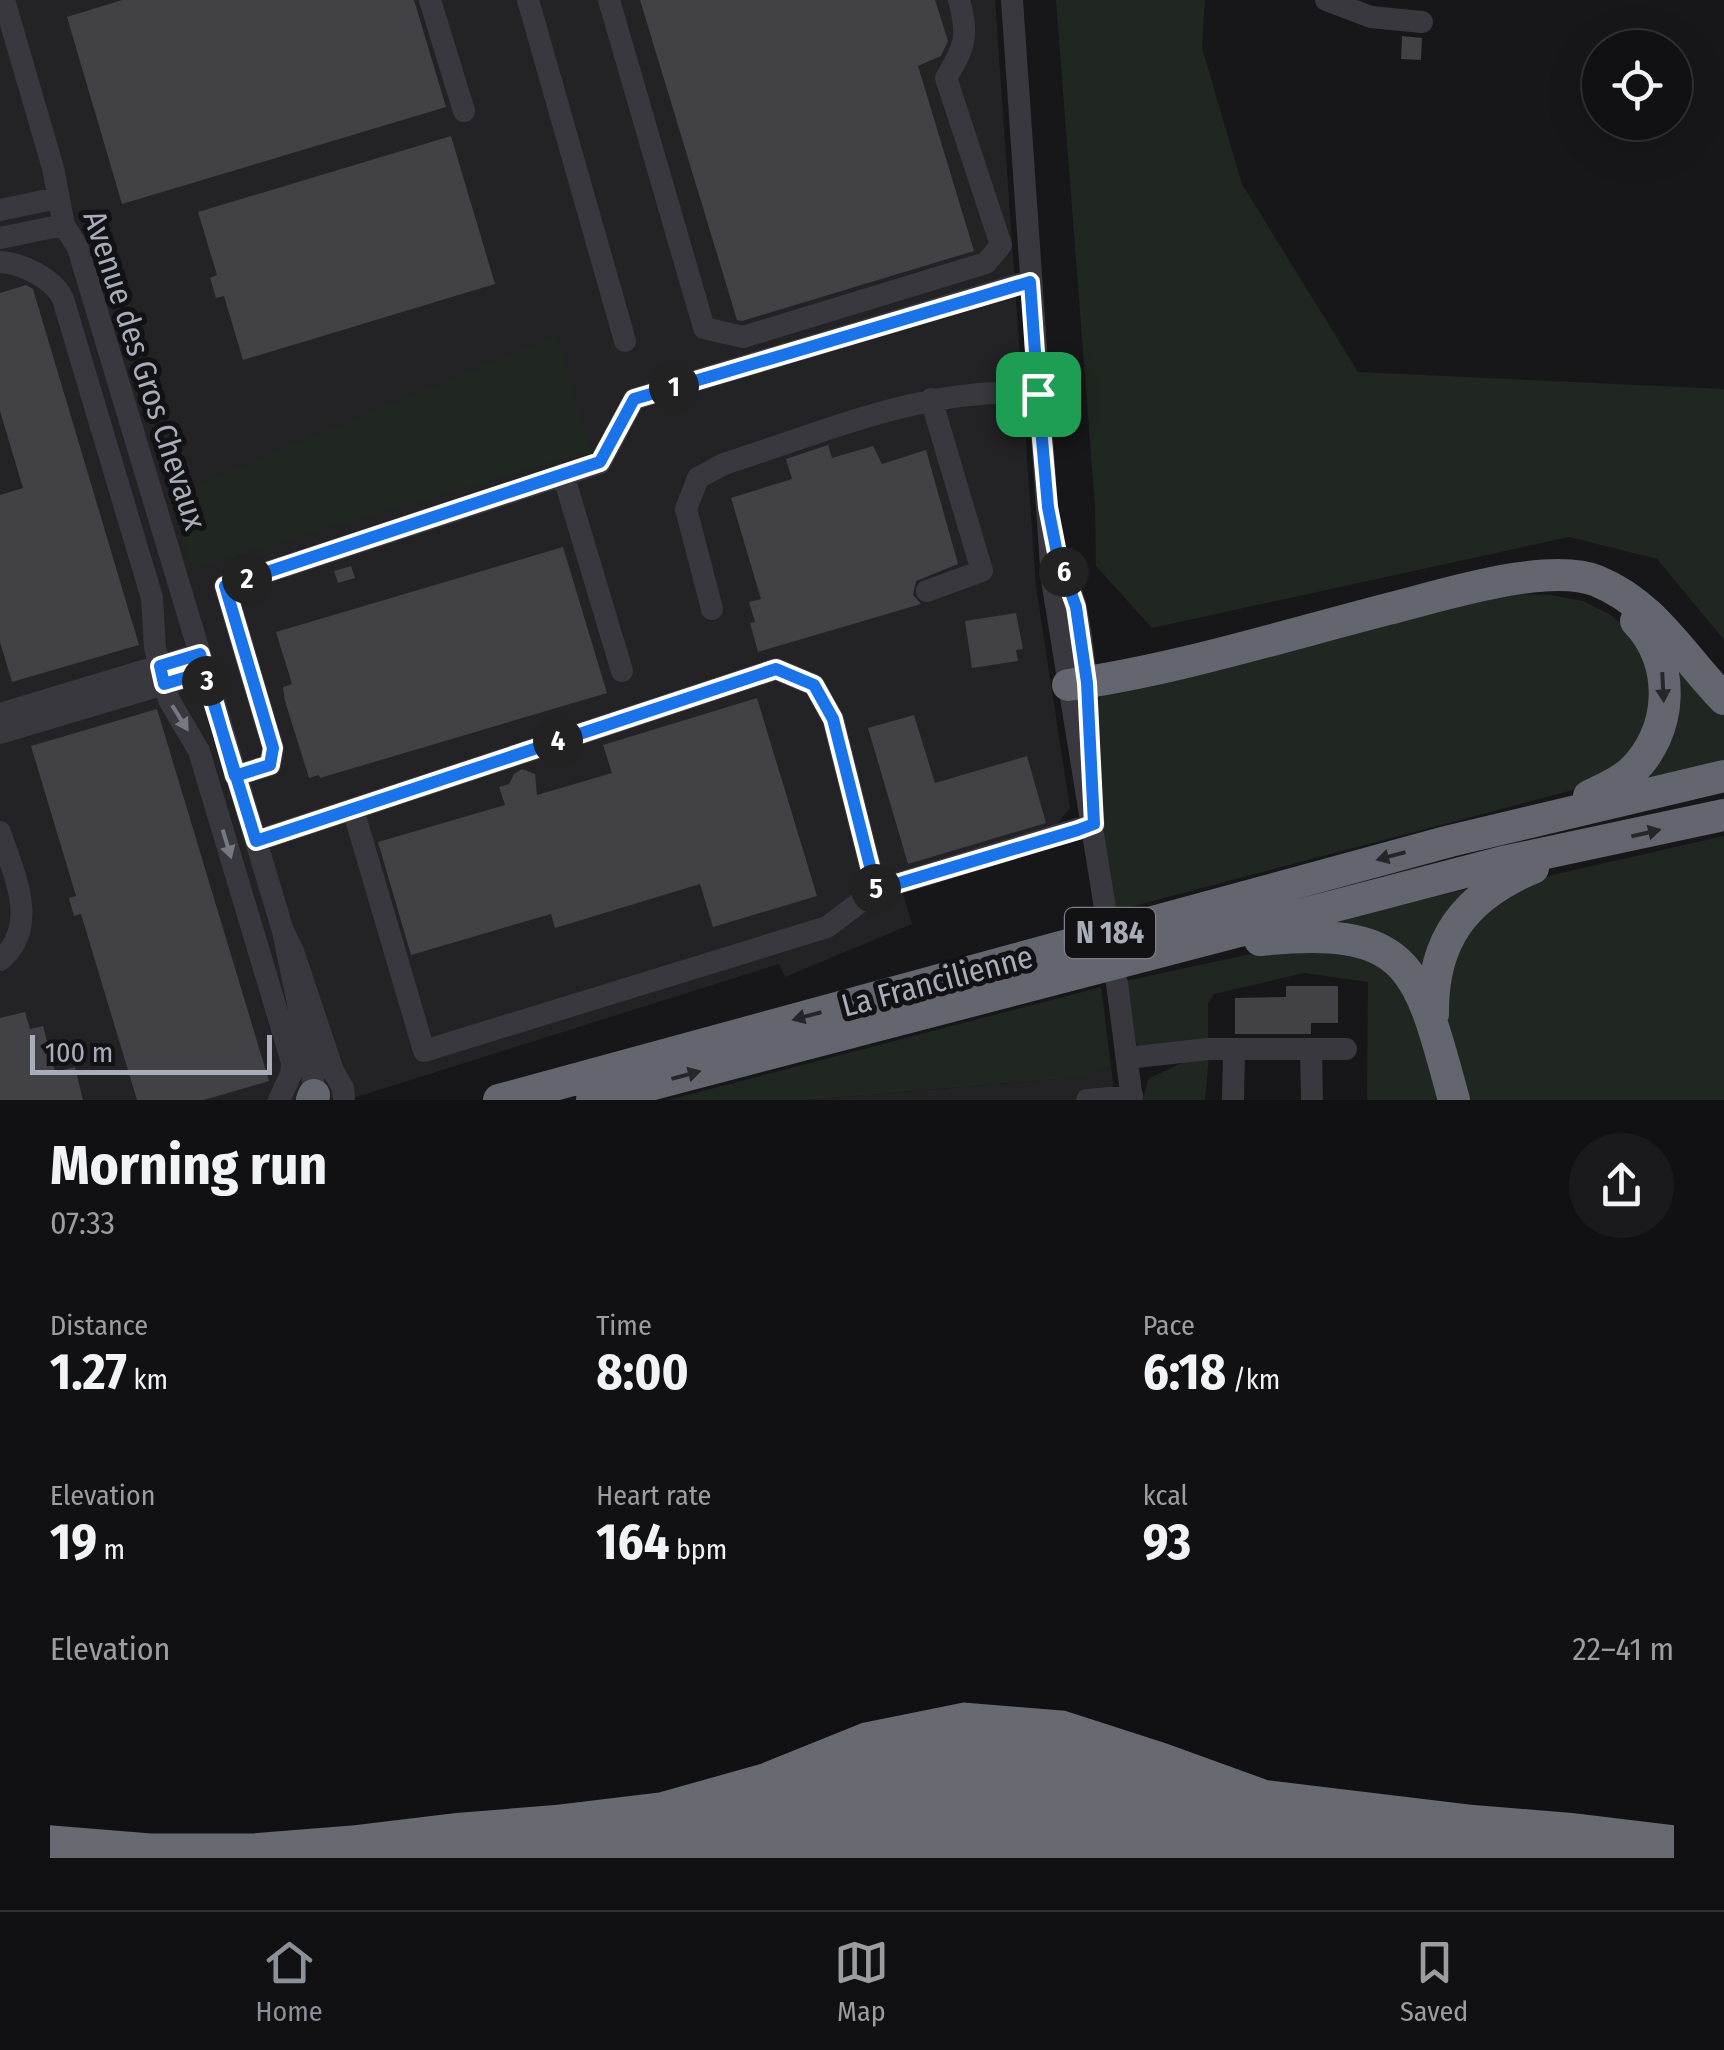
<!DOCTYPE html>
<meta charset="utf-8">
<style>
:root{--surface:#111113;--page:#1a1a1c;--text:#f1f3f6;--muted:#9c9da0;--line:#303133;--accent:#8c9099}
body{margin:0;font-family:"Fira Sans Condensed",sans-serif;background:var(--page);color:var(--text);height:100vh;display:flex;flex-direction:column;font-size:38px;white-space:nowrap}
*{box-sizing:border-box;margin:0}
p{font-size:32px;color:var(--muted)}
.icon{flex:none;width:55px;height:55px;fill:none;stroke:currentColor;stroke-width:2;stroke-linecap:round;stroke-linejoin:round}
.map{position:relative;height:1100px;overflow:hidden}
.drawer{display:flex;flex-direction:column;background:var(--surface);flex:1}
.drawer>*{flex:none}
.controls{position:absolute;left:1582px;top:30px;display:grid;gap:20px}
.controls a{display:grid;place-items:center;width:110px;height:110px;border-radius:50%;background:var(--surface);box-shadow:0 10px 40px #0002,0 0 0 2px var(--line);font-size:50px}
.scale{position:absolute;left:30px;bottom:25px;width:242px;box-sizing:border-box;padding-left:10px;border:5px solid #a9acb9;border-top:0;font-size:28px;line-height:35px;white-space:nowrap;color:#a9acb9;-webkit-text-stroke:8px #121214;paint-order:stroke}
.pin{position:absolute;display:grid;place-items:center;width:85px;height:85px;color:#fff;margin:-42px;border-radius:20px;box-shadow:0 5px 15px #0006}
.km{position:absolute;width:50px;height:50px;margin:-25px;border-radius:50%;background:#222;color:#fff;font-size:28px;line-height:50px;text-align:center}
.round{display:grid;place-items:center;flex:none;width:105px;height:105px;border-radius:52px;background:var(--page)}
.head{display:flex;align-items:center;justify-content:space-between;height:170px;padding:0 50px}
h1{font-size:55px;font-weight:700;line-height:75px}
.stats{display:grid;grid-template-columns:repeat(3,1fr);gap:15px;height:170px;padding:10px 50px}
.stats div{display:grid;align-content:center}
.stats b{font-size:50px;font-weight:700}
.stats small{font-size:28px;font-weight:400}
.stats p{font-size:28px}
.chart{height:280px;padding:20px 50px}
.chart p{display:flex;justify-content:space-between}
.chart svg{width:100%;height:180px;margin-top:10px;fill:var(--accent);opacity:.7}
.tab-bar{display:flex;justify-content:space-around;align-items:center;height:140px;border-top:2px solid var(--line);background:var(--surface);font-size:28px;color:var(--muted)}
.tab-bar a{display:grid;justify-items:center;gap:5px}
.tab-bar .selected{color:var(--accent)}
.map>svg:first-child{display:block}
.built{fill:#232326}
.green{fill:#1f2720}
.building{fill:#414146}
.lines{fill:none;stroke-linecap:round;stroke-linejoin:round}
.minor{stroke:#38383e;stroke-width:22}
.highway{stroke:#64666f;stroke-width:32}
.oneway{fill:#26272b}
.oneway2{fill:#767882}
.route-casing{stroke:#fff;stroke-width:20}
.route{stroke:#1a73e8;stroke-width:12}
.labels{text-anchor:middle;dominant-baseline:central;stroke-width:10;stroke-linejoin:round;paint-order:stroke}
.shield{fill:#121214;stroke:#7c7e88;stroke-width:2.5}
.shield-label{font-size:30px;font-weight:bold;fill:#a9acb9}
.street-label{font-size:32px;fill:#a9acb9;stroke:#121214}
</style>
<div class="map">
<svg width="1724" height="1100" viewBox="0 0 1724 1100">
<rect width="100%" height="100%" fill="#171719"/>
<path class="built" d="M0 0H995L1036 586 1070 808 1058 823 897 874 912 924 785 977 779 964 347 1100H0Z
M1111 1066 1115 1100H807L1079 1077Z"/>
<path class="green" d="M1056 0H1205L1202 48 1242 184 1358 372 1724 389V640L1657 559 1569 537 1152 628 1096 566 1095 506Z
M557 335 590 451 191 569 170 496Z
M1518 594 1551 595 1583 601 1609 614 1630 631 1652 675 1651 724 1608 777 1573 790 1115 911 1097 786 1093 709 1103 693 1418 612Z
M1669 662 1724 711V764L1643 783Z
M1724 836V1100H1463L1439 1016 1451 950 1504 892 1552 875Z
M1474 887 1426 974 1324 924Z
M1331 943 1404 978 1443 1100H1367L1368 982 1304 973 1214 994 1208 1004V1044L1148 1051 1136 1043 1125 981 1293 945Z
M1101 987 1111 1066 1080 1077 807 1100H668Z
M1209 1056 1205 1100H1142L1149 1078 1193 1058Z"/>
<path class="building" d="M122 0H414L446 107 122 204 67 17Z
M640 0H935L948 41 941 56 918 66 974 251 742 321 737 320Z
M1402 36 1422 38 1421 60 1401 59Z
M451 136 495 284 243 360 224 296 216 298 210 278 217 275 198 212Z
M26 285 33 289 139 645 12 682 0 642V495L23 488 0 411V293Z
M828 445 832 458 873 446 882 464 926 450 958 564 916 581 913 595 921 604 758 652 750 623 755 622 749 602 761 599 731 498 792 479 786 459Z
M563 547 607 693 320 778 319 775 309 778 285 701 283 687 292 684 276 632Z
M351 566 355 578 338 583 334 571Z
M1016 613 1023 649 1016 650 1018 661 972 668 965 621Z
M757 698 817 896 713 927 700 884 555 928 551 914 411 955 378 842 505 805 499 787 509 784 514 774 522 769 535 774 537 795 612 773 603 745Z
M157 709 269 1081 204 1100H137L81 914 74 916 69 898 76 896 31 746Z
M914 715 935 783 1027 756 1046 823 908 864 868 728Z
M1286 986H1338V1023H1311V1034H1235V998L1286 997Z
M25 1012 30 1029 43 1026 55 1072 75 1067 83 1100H0V1018Z"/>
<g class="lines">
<path class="minor" d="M4 0 53 168 64 225 78 248 283 931
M430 0 464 111
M528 0 625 341
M609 0 704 328 743 337 986 263 1001 245 946 78C965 46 969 36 959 0
M1012 0 1052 580 1106 914
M1326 0 1371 17 1422 22
M0 210 57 198
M0 238 64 225
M0 262C22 263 54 279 63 299L152 598 155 648 169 700 199 751 292 1062 291 1074 279 1100
M563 474 622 671
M1059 559C1064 575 1071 589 1075 604 1085 648 1087 694 1089 739
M927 591 982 571 931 399
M712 609 686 509 698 478 724 464C825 432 931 384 1039 394
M0 714 199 654
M0 733 205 672
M235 776 270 765 273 748 225 586 600 463 634 399 1030 281
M353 809 424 1051 827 927 876 890
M0 832C13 873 41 926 0 960
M256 841 776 669 814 685 833 719 876 890 1094 824
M1117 983 1132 1100
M1311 1049 1312 1100
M1127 1058 1208 1049H1346
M314 1100 313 1076 283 931 293 951 333 1071 343 1088 344 1100
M1087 1100 1132 1096
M1233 1100 1234 1049"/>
<path class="highway" d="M1068 685C1175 670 1283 636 1388 609 1440 596 1548 561 1597 581 1654 604 1683 657 1724 699
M1589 796C1603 789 1619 783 1631 772 1673 733 1677 663 1636 621
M1260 940C1413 924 1418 969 1454 1100
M1433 1014C1432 940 1465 896 1533 868
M312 1100 314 1095
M499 1100 1450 841 1724 776
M592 1100 1503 862 1724 815"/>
</g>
<defs><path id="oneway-solid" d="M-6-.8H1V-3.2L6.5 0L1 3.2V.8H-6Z" transform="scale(2.5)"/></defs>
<g class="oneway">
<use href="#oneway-solid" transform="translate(1663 687) rotate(87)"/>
<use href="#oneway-solid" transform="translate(1646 833) rotate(-13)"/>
<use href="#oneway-solid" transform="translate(1391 856) rotate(165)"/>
<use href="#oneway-solid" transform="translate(807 1016) rotate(165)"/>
<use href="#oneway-solid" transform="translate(686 1075) rotate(-15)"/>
</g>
<g class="oneway2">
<use href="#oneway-solid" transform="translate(180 718) rotate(58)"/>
<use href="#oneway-solid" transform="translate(227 844) rotate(73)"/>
</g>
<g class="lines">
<g class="route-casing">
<path id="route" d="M1038 394 1030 282 634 399 600 462 225 586 273 748 270 765 235 776 200 654 160 666 164 684 204 672 256 841 776 669 814 685 833 719 876 890 1078 830 1094 824 1087 683 1076 607 1057 553 1048 507 1038 394"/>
</g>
<use href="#route" class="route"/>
</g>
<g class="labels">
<rect class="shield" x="1065" y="908" width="90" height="50" rx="8"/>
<g class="shield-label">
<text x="1110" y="933">N 184</text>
</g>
<g class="street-label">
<text transform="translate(145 370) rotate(72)">Avenue des Gros Chevaux</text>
<text transform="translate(937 981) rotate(-15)">La Francilienne</text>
</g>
</g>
</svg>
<div class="controls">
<a><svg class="icon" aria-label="locate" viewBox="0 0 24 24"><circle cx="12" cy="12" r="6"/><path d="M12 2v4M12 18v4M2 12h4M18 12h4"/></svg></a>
</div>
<div class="scale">100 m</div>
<div class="pin" style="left:1038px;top:394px;background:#1e9e55"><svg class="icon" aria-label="arrive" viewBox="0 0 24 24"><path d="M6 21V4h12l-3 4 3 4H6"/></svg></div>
<b class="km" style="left:674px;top:387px">1</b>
<b class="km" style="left:247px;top:579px">2</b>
<b class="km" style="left:207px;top:681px">3</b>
<b class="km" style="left:558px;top:741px">4</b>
<b class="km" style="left:876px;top:889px">5</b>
<b class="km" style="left:1064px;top:572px">6</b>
</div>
<section class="drawer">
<div class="head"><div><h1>Morning run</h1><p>07:33</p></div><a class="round"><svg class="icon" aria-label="share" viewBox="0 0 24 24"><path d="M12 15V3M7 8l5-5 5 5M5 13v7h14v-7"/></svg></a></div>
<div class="stats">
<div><p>Distance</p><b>1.27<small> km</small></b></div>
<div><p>Time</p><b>8:00</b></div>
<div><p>Pace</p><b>6:18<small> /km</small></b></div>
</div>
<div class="stats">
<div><p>Elevation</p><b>19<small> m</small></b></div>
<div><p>Heart rate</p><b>164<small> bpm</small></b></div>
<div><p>kcal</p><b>93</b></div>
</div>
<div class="chart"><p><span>Elevation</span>22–41 m</p>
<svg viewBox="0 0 160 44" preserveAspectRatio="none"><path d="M0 44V36L10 38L20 38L30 36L40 33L50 31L60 28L70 21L80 11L90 6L100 8L110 16L120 25L130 28L140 31L150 33L160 36V44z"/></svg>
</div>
</section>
<nav class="tab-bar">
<a class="selected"><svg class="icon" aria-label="home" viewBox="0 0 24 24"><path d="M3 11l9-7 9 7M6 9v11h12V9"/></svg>Home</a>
<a><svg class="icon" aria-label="map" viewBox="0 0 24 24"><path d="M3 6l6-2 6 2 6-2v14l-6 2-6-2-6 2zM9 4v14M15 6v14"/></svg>Map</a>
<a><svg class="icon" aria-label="saved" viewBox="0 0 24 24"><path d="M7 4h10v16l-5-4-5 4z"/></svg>Saved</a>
</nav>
